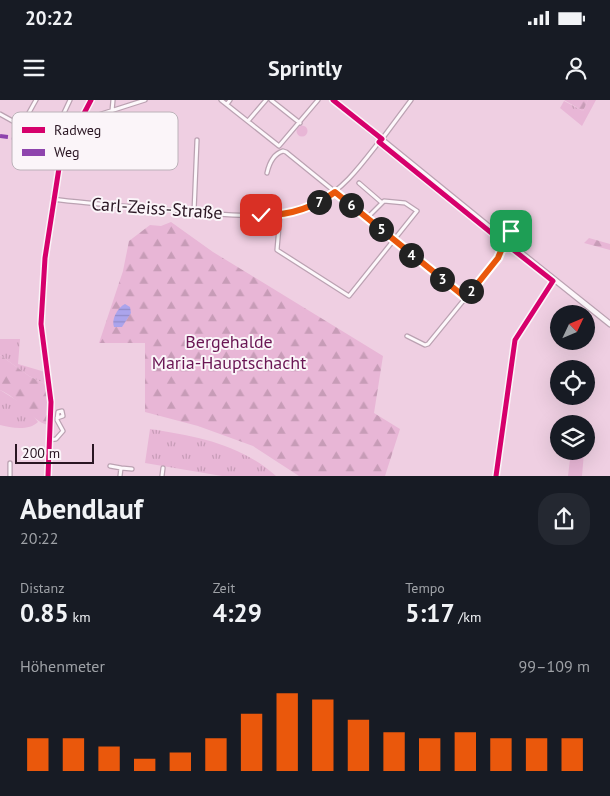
<!DOCTYPE html>
<html lang="de">
<meta charset="utf-8">
<style>
:root{--surface:#171b24;--page:#242831;--text:#f1f3f6;--muted:#9ea1a6;--accent:#ea580c}
body{margin:0;font-family:"PT Sans",sans-serif;background:var(--page);color:var(--text);height:100vh;display:flex;flex-direction:column;font-size:19px;white-space:nowrap}
*{box-sizing:border-box;margin:0}
p{font-size:16px;color:var(--muted)}
.icon{flex:none;width:28px;height:28px;fill:none;stroke:currentColor;stroke-width:2;stroke-linecap:round;stroke-linejoin:round}
.map{position:relative;height:376px;overflow:hidden}
.details{display:flex;flex-direction:column;background:var(--surface);flex:1}
.details>*{flex:none}
.needle{width:32px;rotate:46deg}
.buttons{position:absolute;left:550px;top:205px;display:grid;gap:10px}
.buttons a{display:grid;place-items:center;width:45px;height:45px;border-radius:50%;background:var(--surface);box-shadow:0 5px 20px #0002;font-size:25px}
.scale{position:absolute;left:15px;bottom:12px;width:79px;box-sizing:border-box;padding-left:5px;border:2px solid #2a1623;border-top:0;font-size:14px;line-height:18px;white-space:nowrap;color:#2a1623;-webkit-text-stroke:4px #fbf5f9;paint-order:stroke}
.pin{position:absolute;display:grid;place-items:center;width:42px;height:42px;color:#fff;margin:-21px;border-radius:10px;box-shadow:0 2px 8px #0006}
.km{position:absolute;width:25px;height:25px;margin:-12px;border-radius:50%;background:#222;color:#fff;font-size:14px;line-height:25px;text-align:center}
.round{display:grid;place-items:center;flex:none;width:52px;height:52px;border-radius:20px;background:var(--page)}
.head{display:flex;align-items:center;justify-content:space-between;height:85px;padding:0 20px}
h1{font-size:28px;font-weight:800;line-height:38px}
.figures{display:grid;grid-template-columns:repeat(3,1fr);gap:8px;height:85px;padding:5px 20px}
.figures div{display:grid;align-content:center}
.figures b{font-size:25px;font-weight:800}
.figures small{font-size:14px;font-weight:400}
.figures p{font-size:14px}
.chart{height:140px;padding:10px 20px}
.chart p{display:flex;justify-content:space-between}
.chart svg{width:100%;height:90px;margin-top:5px;stroke:var(--accent);stroke-width:6}
.status{display:flex;justify-content:space-between;align-items:center;height:35px;padding:0 25px;background:var(--surface);direction:ltr}
.status svg{height:14px;fill:currentColor}
header{display:flex;justify-content:space-between;align-items:center;height:65px;padding:0 20px;background:var(--surface);font-size:22px;font-weight:800}
.map>svg:first-child{display:block}
.grass{fill:url(#grass-tufts)}
.forest{fill:url(#forest-firs)}
.garden{fill:#e8b6d6}
.water{fill:url(#water-rules)}
.lines{fill:none;stroke-linecap:round;stroke-linejoin:round}
.minor-casing{stroke:#bba2b2;stroke-width:5.5}
.major-casing{stroke:#bba2b2;stroke-width:7}
.minor{stroke:#fdf8fb;stroke-width:3}
.major{stroke:#fdf8fb;stroke-width:4.5}
.quiet{stroke:#8e44ad;stroke-width:4;stroke-dasharray:8 4;stroke-linecap:butt}
.cycleway-casing{stroke:#fbf5f9;stroke-width:8}
.cycleway{stroke:#d6006c;stroke-width:5}
.route-casing{stroke:#fff;stroke-width:10}
.route{stroke:#ea580c;stroke-width:6}
.labels{text-anchor:middle;dominant-baseline:central;stroke-width:4;stroke-linejoin:round;paint-order:stroke}
.street-label{font-size:18px;fill:#2a1623;stroke:#fbf5f9}
.park-label{font-size:18px;fill:#6a1654;stroke:#fbf5f9}
.key{fill:#fbf5f9;stroke:#bcb2b9;stroke-width:1}
.key-label{font-size:14px;fill:#2a1623}
</style>
<div class="status"><b>20:22</b><svg viewBox="0 0 49 12"><path d="M0 12V9h3v3zM5 12V6h3v6zM10 12V3h3v9zM15 12V0h3v12zM26 1h20v11H26zM47 4h2v5h-2z"/></svg></div>
<header><svg class="icon" aria-label="menu" viewBox="0 0 24 24"><path d="M4 6h16M4 12h16M4 18h16"/></svg>Sprintly<svg class="icon" aria-label="person" viewBox="0 0 24 24"><circle cx="12" cy="8" r="4"/><path d="M4 21q1-7 8-7t8 7"/></svg></header>
<div class="map">
<svg width="610" height="376" viewBox="0 0 610 376">
<defs>
<pattern id="grass-tufts" width="24" height="20" patternUnits="userSpaceOnUse" patternTransform="scale(1.25)"><rect width="24" height="20" fill="#e8b6d6"/><path d="M3 7l-1-3M5 7V3M7 7l1-3M15 17l-1-3M17 17v-4M19 17l1-3" fill="none" stroke="#c79cb7"/></pattern>
<pattern id="forest-firs" width="22" height="20" patternUnits="userSpaceOnUse" patternTransform="scale(1.25)"><rect width="22" height="20" fill="#e8b6d6"/><path d="M5 1l3.5 6h-7zM16 11l3.5 6h-7z" fill="#c79cb7"/></pattern>
<pattern id="water-rules" width="6" height="5" patternUnits="userSpaceOnUse" patternTransform="scale(1.25)"><rect width="6" height="5" fill="#aba4ec"/><path d="M0 2.5h6" fill="none" stroke="#938cca"/></pattern>
</defs>
<rect width="100%" height="100%" fill="#efcfe2"/>
<path class="grass" d="M588 0H596L582 26 560 8 564 1 583 11Z
M0 239H20L18 264 45 272 47 285 29 276 0 255Z
M0 290 26 306 38 322C29 331 11 328 0 325Z
M150 329C196 336 240 344 276 376H222L145 363Z
M571 351 584 353 582 376H568Z"/>
<path class="forest" d="M564 0H588L583 11Z
M171 122 213 152 383 256 374 313 400 329 385 376H299L253 346 198 326 145 312V243H99L123 171 129 141 150 125 161 126Z
M589 138 610 144V150L584 143Z
M0 255 29 276 47 285 48 325C31 321 20 298 0 290Z"/>
<path class="garden" d="M296.5 31a5.5 5.5 0 1 1 11 0a5.5 5.5 0 1 1-11 0Z"/>
<path class="water" d="M125 204 130 207 131 213 122 227H114C111 220 117 208 125 204Z"/>
<g class="lines">
<g class="minor-casing">
<path id="minor" d="M221 0 279 46 318 0
M271 0 300 23
M227 4 230 0
M112 11 113 0
M0 14 36 34 50 36 56 30 70 0
M84 14 95 16 145 0
M248 21 266 0
M21 27 36 0
M382 39 411 0
M267 73C269 64 273 54 283 51L286 52 466 198
M359 83 381 102
M53 99C89 104 124 106 159 109 205 112 277 125 317 103 344 89 361 65 379 42
M194 112 197 40
M280 115 277 150 349 196 417 111 405 103 384 101 367 118
M509 134 516 126 517 120
M407 236 425 245 428 244 498 158 503 146
M49 340 56 339 63 331 57 320 58 312 62 311 63 316 57 318
M10 363V376
M110 366 121 368
M48 376 51 302 41 224 45 158 59 68 68 44 91 0
M120 376 121 368 132 369
M162 376 163 368"/>
</g>
<g class="major-casing">
<path id="major" d="M333 0 499 135
M498 140a7 7 0 1 1 14 0a7 7 0 1 1-14 0Z
M510 144 610 224"/>
</g>
<use href="#minor" class="minor"/>
<use href="#major" class="major"/>
<path class="quiet" d="M0 36 68 44"/>
<g class="cycleway-casing">
<path id="cycleway" d="M333 0 382 39 379 42 494 135 499 149 511 148 553 181 515 240 496 376
M48 376 51 302 41 224 45 158 59 68 68 44 91 0"/>
</g>
<use href="#cycleway" class="cycleway"/>
</g>
<g class="lines">
<g class="route-casing">
<path id="route" d="M261 115C289 116 313 108 335 92L466 198 498 158 503 146 510 144 512 139 509 134 511 131"/>
</g>
<use href="#route" class="route"/>
</g>
<g class="labels">
<g class="street-label">
<text transform="translate(157 108) rotate(4)">Carl-Zeiss-Straße</text>
</g>
<g class="park-label">
<text x="229" y="241">Bergehalde<tspan x="229" dy="21">Maria-Hauptschacht</tspan></text>
</g>
</g>
<rect x="12" y="12" width="166" height="58" rx="8" class="key"/>
<rect x="22" y="27" width="23" height="6" fill="#d6006c"/>
<rect x="22" y="49" width="23" height="7" fill="#8e44ad"/>
<g class="key-label">
<text x="54" y="35">Radweg</text>
<text x="54" y="57">Weg</text>
</g>
</svg>
<div class="buttons">
<a><svg class="needle" viewBox="-14 -14 28 28"><path d="M0-13l5 13h-10z" fill="#e53935"/><path d="M0 13l5-13h-10z" fill="#9ea1a6"/></svg></a>
<a><svg class="icon" aria-label="locate" viewBox="0 0 24 24"><circle cx="12" cy="12" r="6"/><path d="M12 2v4M12 18v4M2 12h4M18 12h4"/></svg></a>
<a><svg class="icon" aria-label="layers" viewBox="0 0 24 24"><path d="M12 4l9 5-9 5-9-5zM3 14l9 5 9-5"/></svg></a>
</div>
<div class="scale">200 m</div>
<div class="pin" style="left:511px;top:131px;background:#1e9e55"><svg class="icon" aria-label="arrive" viewBox="0 0 24 24"><path d="M6 21V4h12l-3 4 3 4H6"/></svg></div>
<div class="pin" style="left:261px;top:115px;background:#d93025"><svg class="icon" aria-label="check" viewBox="0 0 24 24"><path d="M5 12l5 5 9-10"/></svg></div>
<b class="km" style="left:471px;top:191px">2</b>
<b class="km" style="left:442px;top:179px">3</b>
<b class="km" style="left:411px;top:155px">4</b>
<b class="km" style="left:381px;top:129px">5</b>
<b class="km" style="left:351px;top:105px">6</b>
<b class="km" style="left:319px;top:102px">7</b>
</div>
<section class="details">
<div class="head"><div><h1>Abendlauf</h1><p>20:22</p></div><a class="round"><svg class="icon" aria-label="share" viewBox="0 0 24 24"><path d="M12 15V3M7 8l5-5 5 5M5 13v7h14v-7"/></svg></a></div>
<div class="figures">
<div><p>Distanz</p><b>0.85<small> km</small></b></div>
<div><p>Zeit</p><b>4:29</b></div>
<div><p>Tempo</p><b>5:17<small> /km</small></b></div>
</div>
<div class="chart"><p><span>Höhenmeter</span>99–109 m</p>
<svg viewBox="0 0 160 44" preserveAspectRatio="none"><path d="M5 44V28M15 44V28M25 44V32M35 44V38M45 44V35M55 44V28M65 44V16M75 44V6M85 44V9M95 44V19M105 44V25M115 44V28M125 44V25M135 44V28M145 44V28M155 44V28"/></svg>
</div>
</section>
